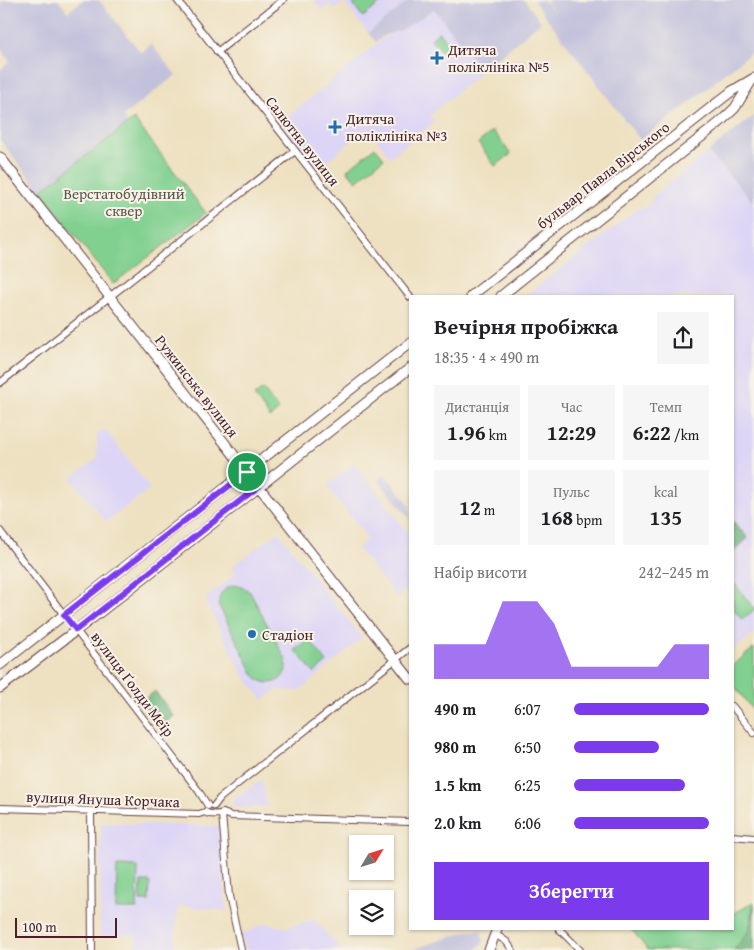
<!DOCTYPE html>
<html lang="uk">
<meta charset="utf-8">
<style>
:root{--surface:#fff;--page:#f6f6f6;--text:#202124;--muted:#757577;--accent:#7c3aed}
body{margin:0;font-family:"Gentium Book Plus",serif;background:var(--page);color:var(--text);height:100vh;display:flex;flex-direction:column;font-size:19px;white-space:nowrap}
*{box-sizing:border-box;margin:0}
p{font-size:16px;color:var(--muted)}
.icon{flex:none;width:28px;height:28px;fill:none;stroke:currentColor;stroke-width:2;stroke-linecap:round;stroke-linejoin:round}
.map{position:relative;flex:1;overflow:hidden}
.panel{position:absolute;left:409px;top:295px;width:325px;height:635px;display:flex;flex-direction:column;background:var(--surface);border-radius:0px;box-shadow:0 1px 4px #0004}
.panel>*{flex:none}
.needle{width:32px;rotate:52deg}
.fabs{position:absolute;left:349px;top:835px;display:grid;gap:10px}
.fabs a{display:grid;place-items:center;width:45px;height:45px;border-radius:0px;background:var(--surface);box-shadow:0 1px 4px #0004;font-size:25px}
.scale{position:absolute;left:15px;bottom:12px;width:102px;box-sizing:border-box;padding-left:5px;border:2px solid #4a1f2b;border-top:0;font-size:14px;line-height:18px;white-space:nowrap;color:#4a1f2b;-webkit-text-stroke:4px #f7f3e8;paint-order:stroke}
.pin{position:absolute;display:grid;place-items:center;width:42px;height:42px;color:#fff;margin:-21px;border:2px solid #fff;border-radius:50%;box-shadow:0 1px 5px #0007}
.round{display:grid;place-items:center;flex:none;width:52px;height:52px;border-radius:0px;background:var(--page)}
.headline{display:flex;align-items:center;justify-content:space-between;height:85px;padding:0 25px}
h1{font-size:22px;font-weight:700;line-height:38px}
.stats{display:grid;grid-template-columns:repeat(3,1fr);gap:8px;height:85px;padding:5px 25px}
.stats div{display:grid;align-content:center;border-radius:0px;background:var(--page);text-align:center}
.stats b{font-size:21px;font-weight:700}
.stats small{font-size:14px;font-weight:400}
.stats p{font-size:14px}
.chart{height:140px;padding:10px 25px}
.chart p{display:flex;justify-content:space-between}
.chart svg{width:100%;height:90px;margin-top:5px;fill:var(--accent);opacity:.7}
.cta{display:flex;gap:10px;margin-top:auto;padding:10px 25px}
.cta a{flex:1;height:58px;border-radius:0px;background:var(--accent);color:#fff;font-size:20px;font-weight:700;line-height:58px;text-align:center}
ul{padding:0 25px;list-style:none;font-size:16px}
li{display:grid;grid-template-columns:80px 60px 1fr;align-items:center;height:38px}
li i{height:12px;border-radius:6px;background:var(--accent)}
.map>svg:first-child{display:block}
.built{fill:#ddd5f6}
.industrial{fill:#c2c1dc}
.green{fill:#81d090;stroke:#66785e}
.forest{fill:#68b27a;stroke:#596852}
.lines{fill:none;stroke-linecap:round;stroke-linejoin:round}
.street-casing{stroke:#633c42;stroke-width:8}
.secondary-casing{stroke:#633c42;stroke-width:11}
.street{stroke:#fff;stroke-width:6}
.secondary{stroke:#fff;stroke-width:9}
.route-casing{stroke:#fff;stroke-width:10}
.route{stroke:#7c3aed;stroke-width:6}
.poi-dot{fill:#1f6fb2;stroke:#f7f3e8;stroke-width:2}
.labels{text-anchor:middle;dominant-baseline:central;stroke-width:4;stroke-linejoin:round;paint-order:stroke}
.poi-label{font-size:15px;fill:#4a1f2b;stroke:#f7f3e8;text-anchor:start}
.street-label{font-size:15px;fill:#4a1f2b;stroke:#f7f3e8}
.park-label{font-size:15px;fill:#5a5449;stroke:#f7f3e8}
</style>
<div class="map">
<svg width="754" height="950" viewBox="0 0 754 950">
<rect width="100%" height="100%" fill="#f7f3e8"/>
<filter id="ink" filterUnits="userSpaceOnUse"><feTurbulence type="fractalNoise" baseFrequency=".02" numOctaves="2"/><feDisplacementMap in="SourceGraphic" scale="10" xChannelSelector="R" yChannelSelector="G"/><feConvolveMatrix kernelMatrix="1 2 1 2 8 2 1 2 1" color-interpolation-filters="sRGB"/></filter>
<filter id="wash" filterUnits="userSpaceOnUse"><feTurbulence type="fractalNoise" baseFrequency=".0096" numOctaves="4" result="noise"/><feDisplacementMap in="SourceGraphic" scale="20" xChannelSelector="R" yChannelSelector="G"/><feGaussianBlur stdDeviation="1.12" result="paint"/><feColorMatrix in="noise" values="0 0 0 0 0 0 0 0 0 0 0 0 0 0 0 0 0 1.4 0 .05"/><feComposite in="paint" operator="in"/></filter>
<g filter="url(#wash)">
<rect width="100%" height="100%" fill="#eee1c1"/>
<path class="built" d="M314 0H410L368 33 343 2 334 10 330 4 322 11Z
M434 9 482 71 430 115 434 122 390 157 368 128 317 169 280 123 385 37 402 30Z
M708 152 754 203V633L733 650 732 296H525L636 210 649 206 651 204 652 197Z
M105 429 150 489 106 522 71 478 97 459V435Z
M355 464 410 535V587L397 598 357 548 368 539 327 486Z
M278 532 362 637 361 639 299 691 277 690 263 700 244 676 206 602V598L236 574 232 567Z
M262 780 267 806 235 808 232 802 236 797Z
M101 823 220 826 226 911 179 905 175 930V950H136L135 934 100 936Z
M314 919 341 950H246L241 935 265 923 287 928Z"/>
<path class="industrial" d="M5 0H58L68 12 83 0H99L141 53 151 44 176 75 123 116 128 123 40 191 0 140V70L10 62 0 47V4Z
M410 0H524L541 22 497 58 476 64 434 9 402 30 385 35 376 42 368 33Z
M533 0H544L555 14 546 0H754V50L688 104 640 140Z
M754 116V203L708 152Z
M385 474 410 505V519L378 480Z
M481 930 484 942 475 950H411L468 931Z"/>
<path class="green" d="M359 0H380L382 2 363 17 353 4Z
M439 32 451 46 443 53 431 39Z
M134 119 206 213 113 284 40 191Z
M493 131 511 154 495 166 478 143Z
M375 147 384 158 356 181 347 170Z
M263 389 279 410 270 418 254 396Z
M733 582 754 608V610L742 620 733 608Z
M236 585 246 589 250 592 286 660C290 681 267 691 254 675L219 606C218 594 224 587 236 585Z
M309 639 327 662 314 673 295 650Z
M754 648V712L733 684V665Z
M117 866 138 867 137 909H116Z
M141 882H150L149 901H140Z
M754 902 749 931 734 950H648L631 929H732L733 914Z"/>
<path class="forest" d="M732 520 748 538 733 552H732Z
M155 691 174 716 161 727 141 702Z
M754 905V950H734L749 931Z"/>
</g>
<g filter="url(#ink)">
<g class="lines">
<g class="street-casing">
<path id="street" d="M177 0 410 297
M217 52 283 0
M0 383 295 151
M0 531 198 790 208 806
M732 706 754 733
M214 806 220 798 235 786 410 648
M0 808 199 814 205 812
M91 811 92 950
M205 812C209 815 218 815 223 813
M223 813 231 816 410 822
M222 814 229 896 241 950
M732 836 754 838
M559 929 580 950
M495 934 507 942 512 950"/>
</g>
<g class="secondary-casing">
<path id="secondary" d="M0 157 410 679
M471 296 732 91 754 78
M501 296 719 123 735 108 752 80
M0 665 410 343
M0 688 95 616 410 368
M489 950 497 929"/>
</g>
<use href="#street" class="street"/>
<use href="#secondary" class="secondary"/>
</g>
</g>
<g class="lines" filter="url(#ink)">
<g class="route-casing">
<path id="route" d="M247 472 259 486 76 630 64 615Z"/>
</g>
<use href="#route" class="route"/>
</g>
<g class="poi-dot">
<path d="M434.5 50.5h5v5h5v5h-5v5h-5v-5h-5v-5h5z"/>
<path d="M332.5 119.5h5v5h5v5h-5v5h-5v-5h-5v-5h5z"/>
<circle cx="252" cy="634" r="5"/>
</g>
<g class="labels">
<g class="poi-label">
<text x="448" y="49">Дитяча<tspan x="448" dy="17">поліклініка №5</tspan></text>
<text x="346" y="118">Дитяча<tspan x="346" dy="17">поліклініка №3</tspan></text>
<text x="262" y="634">Стадіон</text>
</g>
<g class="street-label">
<text transform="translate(303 141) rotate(52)">Салютна вулиця</text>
<text transform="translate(603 175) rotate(-38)">бульвар Павла Вірського</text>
<text transform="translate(197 386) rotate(52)">Ружинська вулиця</text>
<text transform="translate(133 684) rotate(53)">вулиця Ґолди Меїр</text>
<text transform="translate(103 799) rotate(2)">вулиця Януша Корчака</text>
</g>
<g class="park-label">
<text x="124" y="193">Верстатобудівний<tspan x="124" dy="17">сквер</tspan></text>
</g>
</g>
</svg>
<div class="fabs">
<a><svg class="needle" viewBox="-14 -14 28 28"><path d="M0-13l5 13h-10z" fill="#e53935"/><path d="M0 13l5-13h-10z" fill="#757577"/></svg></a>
<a><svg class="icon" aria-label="layers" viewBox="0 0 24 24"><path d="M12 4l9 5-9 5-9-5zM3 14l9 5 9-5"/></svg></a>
</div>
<div class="scale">100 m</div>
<div class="pin" style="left:247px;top:472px;background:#1e9e55"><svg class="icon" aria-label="arrive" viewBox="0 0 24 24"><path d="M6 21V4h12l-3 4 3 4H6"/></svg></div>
<section class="panel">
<div class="headline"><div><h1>Вечірня пробіжка</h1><p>18:35 · 4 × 490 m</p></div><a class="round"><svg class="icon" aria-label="share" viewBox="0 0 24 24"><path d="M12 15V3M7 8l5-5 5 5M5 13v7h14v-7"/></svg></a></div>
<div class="stats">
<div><p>Дистанція</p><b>1.96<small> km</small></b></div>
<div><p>Час</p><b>12:29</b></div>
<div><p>Темп</p><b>6:22<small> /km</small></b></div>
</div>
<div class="stats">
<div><b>12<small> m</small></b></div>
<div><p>Пульс</p><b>168<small> bpm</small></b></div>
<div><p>kcal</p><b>135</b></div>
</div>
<div class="chart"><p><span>Набір висоти</span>242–245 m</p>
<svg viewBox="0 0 160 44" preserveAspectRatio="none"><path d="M0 44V27L10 27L20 27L30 27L40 6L50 6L60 6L70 17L80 38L90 38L100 38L110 38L120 38L130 38L140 27L150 27L160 27V44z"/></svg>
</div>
<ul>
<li><b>490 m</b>6:07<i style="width:100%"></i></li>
<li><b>980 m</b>6:50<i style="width:63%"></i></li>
<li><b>1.5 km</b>6:25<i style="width:82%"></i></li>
<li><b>2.0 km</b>6:06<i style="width:100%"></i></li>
</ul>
<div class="cta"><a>Зберегти</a></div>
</section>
</div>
